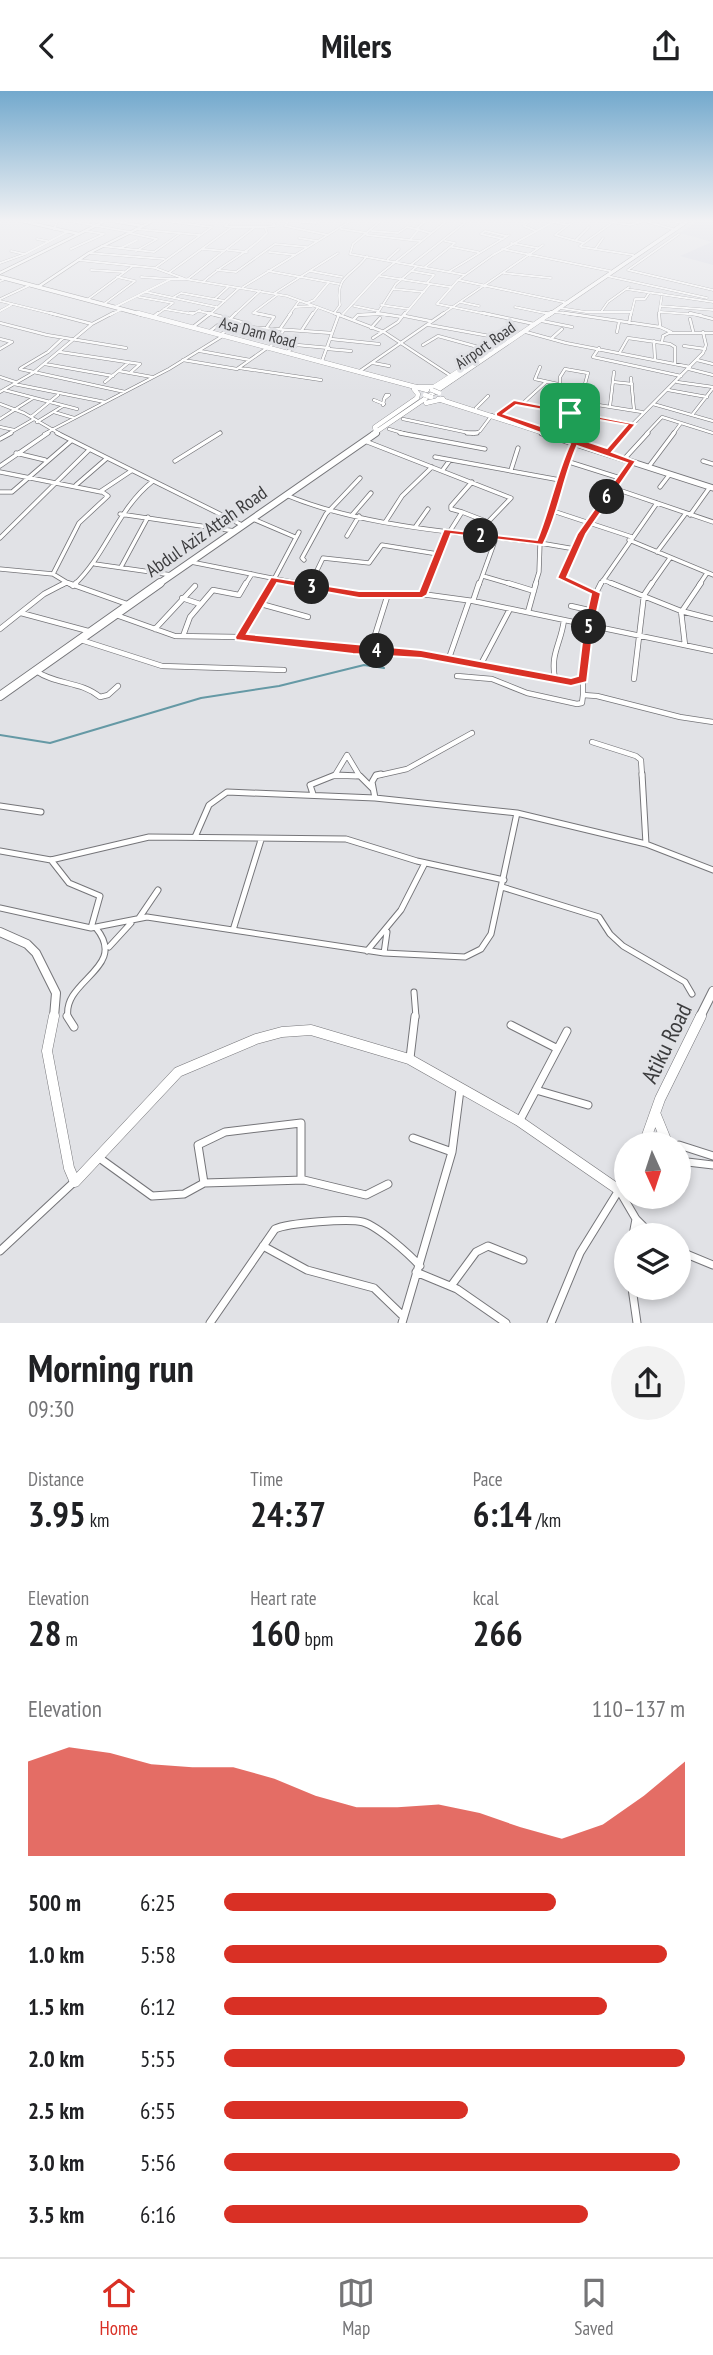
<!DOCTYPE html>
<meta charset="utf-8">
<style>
:root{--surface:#fff;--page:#f2f2f2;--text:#202124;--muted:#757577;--line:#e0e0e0;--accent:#d93025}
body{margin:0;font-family:"PT Sans Narrow",sans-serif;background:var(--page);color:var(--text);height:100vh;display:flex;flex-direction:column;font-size:26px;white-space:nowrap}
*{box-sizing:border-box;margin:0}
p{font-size:23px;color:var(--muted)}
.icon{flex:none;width:38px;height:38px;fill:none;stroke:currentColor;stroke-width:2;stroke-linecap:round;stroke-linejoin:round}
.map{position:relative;height:1232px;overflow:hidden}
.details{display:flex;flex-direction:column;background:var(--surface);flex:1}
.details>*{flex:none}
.needle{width:46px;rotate:177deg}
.fabs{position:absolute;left:614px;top:1041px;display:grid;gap:14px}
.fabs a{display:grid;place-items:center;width:77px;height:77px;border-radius:50%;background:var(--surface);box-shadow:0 4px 10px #0003;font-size:35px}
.pin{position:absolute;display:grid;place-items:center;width:60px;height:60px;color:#fff;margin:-30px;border-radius:14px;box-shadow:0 4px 10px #0006}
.km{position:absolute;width:35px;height:35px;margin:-18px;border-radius:50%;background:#222;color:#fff;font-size:19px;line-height:35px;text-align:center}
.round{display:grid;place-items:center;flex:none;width:74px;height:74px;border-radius:37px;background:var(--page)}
.head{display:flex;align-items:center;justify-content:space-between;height:119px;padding:0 28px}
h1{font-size:38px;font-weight:700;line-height:52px}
.metrics{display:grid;grid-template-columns:repeat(3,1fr);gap:10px;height:119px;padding:7px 28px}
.metrics div{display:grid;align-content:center}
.metrics b{font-size:35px;font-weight:700}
.metrics small{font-size:19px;font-weight:400}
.metrics p{font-size:19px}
.chart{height:196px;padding:14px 28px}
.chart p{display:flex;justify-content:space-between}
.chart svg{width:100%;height:126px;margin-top:7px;fill:var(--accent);opacity:.7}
ul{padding:0 28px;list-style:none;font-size:23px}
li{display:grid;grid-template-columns:112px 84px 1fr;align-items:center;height:52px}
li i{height:18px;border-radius:9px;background:var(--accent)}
header{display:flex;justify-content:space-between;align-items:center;height:91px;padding:0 28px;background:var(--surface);font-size:32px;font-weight:700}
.tabs{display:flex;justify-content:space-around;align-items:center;height:98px;border-top:2px solid var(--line);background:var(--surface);font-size:19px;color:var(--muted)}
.tabs a{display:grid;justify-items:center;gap:4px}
.tabs .active{color:var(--accent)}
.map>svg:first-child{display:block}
.built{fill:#d4d6e1}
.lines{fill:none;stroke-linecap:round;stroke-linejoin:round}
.stream{stroke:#6599a5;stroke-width:2}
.minor-far5-casing{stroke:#757579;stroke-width:2.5}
.minor-far4-casing{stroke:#757579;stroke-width:3.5}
.minor-far3-casing{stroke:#757579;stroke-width:5}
.minor-far2-casing{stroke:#757579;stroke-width:6}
.minor-far1-casing{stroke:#757579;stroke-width:7}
.minor-casing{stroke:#757579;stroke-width:9}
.tertiary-far2-casing{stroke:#757579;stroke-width:3.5}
.tertiary-far1-casing{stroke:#757579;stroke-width:10}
.tertiary-casing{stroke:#757579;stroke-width:11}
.primary-far2-casing{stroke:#757579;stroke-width:4.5}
.primary-far1-casing{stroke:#757579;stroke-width:5}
.primary-casing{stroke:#757579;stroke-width:7}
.trunk-far3-casing{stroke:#757579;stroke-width:4.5}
.trunk-far2-casing{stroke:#757579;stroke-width:5}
.trunk-far1-casing{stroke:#757579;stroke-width:8}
.trunk-casing{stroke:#757579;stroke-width:10}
.minor-far5{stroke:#fff;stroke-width:2}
.minor-far4{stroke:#fff;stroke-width:2.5}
.minor-far3{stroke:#fff;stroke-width:3.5}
.minor-far2{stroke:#fff;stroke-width:4.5}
.minor-far1{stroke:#fff;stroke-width:5}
.minor{stroke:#fff;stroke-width:7}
.tertiary-far2{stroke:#fff;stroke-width:2.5}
.tertiary-far1{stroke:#fff;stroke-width:8}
.tertiary{stroke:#fff;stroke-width:10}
.primary-far2{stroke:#fff;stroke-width:3.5}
.primary-far1{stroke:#fff;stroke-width:4.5}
.primary{stroke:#fff;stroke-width:5}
.trunk-far3{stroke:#fff;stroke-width:3.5}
.trunk-far2{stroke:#fff;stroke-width:4.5}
.trunk-far1{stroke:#fff;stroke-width:6}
.trunk{stroke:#fff;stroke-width:8}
.primary-bridge-casing{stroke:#757579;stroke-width:5;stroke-linecap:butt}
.primary-bridge{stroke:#fff;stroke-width:4.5}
.route{fill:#d93025;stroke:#fff;stroke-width:2;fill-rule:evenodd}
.labels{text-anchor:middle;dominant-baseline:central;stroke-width:6;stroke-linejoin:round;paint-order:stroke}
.far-street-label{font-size:16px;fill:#3c3c3e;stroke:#e1e2e6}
.street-label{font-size:19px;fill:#3c3c3e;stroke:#e1e2e6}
.near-street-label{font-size:23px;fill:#3c3c3e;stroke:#e1e2e6}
</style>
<header><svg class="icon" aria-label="back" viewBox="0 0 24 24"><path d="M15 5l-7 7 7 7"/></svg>Milers<svg class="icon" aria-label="share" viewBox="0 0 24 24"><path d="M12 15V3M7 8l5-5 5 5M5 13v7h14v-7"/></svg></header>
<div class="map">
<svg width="713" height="1232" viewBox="0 0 713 1232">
<rect width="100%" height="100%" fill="#e1e2e6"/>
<path class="built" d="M699 129H713V174L680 165 712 151 680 142Z"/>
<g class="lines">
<path class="stream" d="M0 644 50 652 201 607 279 595 364 574 384 577"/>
<g class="minor-far5-casing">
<path id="minor-far5" d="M64 129 130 141
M158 129 211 136
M244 129 272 130
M289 129 285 135 328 144
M382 129 353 153 350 163 465 184
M427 129 416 138 430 142
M531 129 524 135 536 140
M544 129 567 134
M669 129 681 132
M289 130 316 132
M604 130 630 134 644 130 673 138
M553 131 493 164 458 189 568 212
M231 136 225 135 232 129
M265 136 275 135 272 129
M54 138 58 129
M136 138 199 144
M341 138 367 142
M419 138 410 149 420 150
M372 140 398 142 407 136 416 138
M129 142 157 148 136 160
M481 143 485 140 506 145
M481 143 503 148
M679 143 628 179 713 199
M367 144 410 149
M555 144 584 152 580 155 582 156 633 164
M555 144 575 129
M299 147 317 150
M37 148 47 150
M576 149 589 136
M511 152 537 157
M584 152 612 132
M102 155 154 161
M452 156 478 161
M121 157 137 149
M596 157 603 147
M71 158 104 143 85 140
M203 158 224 160
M502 158 610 180
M228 159 247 161
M11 160 24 163
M154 161 181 142
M269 161 295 164
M89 162 164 168
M388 168 399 158
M78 169 155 177 185 188 287 205 339 224
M0 172 25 163 67 141
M412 173 466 131
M425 176 455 152 445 150
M155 177 212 136
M91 179 123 181
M217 179 236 181 275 153 306 156
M268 180 339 193
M310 180 342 186
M411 180 434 184 427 192
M450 180 509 144
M170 181 232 136H265L267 142C246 164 225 171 203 191
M504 182 551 187
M380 185 450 196
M607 185 707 207
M141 186 170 188
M188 188 255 136
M458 189 437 213 491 224
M0 190 3 189
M243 196 352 129
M394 198 424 201
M626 198 713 211
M146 201 216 216
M275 202 338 162
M139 206 173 212 156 224
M174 206 181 202 225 210
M0 208 28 195
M215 208 228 196
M87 209 133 175
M0 210 57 224
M460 211 479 215
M307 212 314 209 329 191
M104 213 135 190 117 186
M381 214 409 218
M354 215 378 220
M660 215 713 219
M115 216 171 188H185
M295 216 312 215
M515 216 549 223
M560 217 586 221H631
M164 218 193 223 200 219
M0 220 11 214
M199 220 215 224
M335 221 340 214C335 183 352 186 367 165
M555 221 578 224
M601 221 608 211 629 196
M661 221 701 224
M343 223 379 184 448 129
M110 224 120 219
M209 224 239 197
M234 224 260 200
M265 224 253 222 277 204
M289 224 299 210
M312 224 318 216
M358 224 377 223
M387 224 377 223 396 193 416 176
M404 224 430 193
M441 224 543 154
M631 224 635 208H645L649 202
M659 224 662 203"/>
</g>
<g class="minor-far4-casing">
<path id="minor-far4" d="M50 222 92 233
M190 222H194
M208 222 245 232 241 235
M255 222 274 226 267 236
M334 222 384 241 451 285
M377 222 402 226
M483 222 534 233
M546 222 549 223
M565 222 660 236 671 241 663 245 662 251
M659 222 660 236
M690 222 713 228
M405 225 430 230
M153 226 158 222
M231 227 236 222
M690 228 693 240
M353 229 358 224 377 223
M542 230 572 236
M0 232 47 244 126 257
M629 232 631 222
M429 234 511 249
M193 236 211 222
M371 237 380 227
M280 238 291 222
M302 239 313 222
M209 241 218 234 232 235
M526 241 566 252 690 276
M617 241 619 231
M671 242H713
M220 244 233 235 332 242
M373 247 398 231 405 222
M552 247 562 238
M0 248 12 251
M331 248 379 253
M654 250 655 269
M423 254 438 245 489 259
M684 255 705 258
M270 256 284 239
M599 257 593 266 681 285
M0 258 12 251
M328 258 351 260
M200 260 250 269
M60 261 140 273 131 281
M287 261 297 254 329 257
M620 261 628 247 670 253 675 256V273
M183 269 237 278 267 257
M697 269 713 273
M322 270 339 223
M373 272 389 275
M45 273 113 285
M540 276 535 288 585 299
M21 277 48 261 63 247
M240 277 321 289
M20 278 125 301
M689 278 713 284
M119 280 152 286
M360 280 444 222
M0 286 15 291
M631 287 634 319
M105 291 128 272
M613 291 632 293
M677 291 713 296
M14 293 105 311
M4 299 77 318
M668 299 707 306
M0 301 33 282 92 233 113 222
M386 304H389L384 308Z
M374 309 384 313
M579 311 642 321
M0 313 24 322 60 343
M522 313 546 291
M653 313 713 330
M383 314 384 308
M610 315 614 281
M541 316 560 295V286L565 278 588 282 582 304 570 322
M476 317 488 305
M54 321 74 327
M498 324 514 311 631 333
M692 324 713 297
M31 326 58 304
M0 328 33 307
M403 328 474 343 480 340 492 324
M37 331 63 315
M0 336 14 339
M389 338 406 343
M8 343 34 328
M44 343 169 278 221 246
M623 343 703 262 706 254 703 241
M646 343 662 326 713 342
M673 343 681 332"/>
</g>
<g class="minor-far3-casing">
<path id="minor-far3" d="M57 342 240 433
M400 342 485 358
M467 342H477
M0 348 11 342
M365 350 511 407 488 431 462 421 450 440
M608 360 624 342
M16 362 45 369
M435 366 560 389
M626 366 648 342
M175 370 220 342
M566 370 620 387
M703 370 713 373
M650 374 674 342
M0 375 48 342
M511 379 518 357
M442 380 450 369
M0 381 101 401
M76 394 106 368
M660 396 670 383
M613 397 713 431
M0 401H12L71 350
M286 404C362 436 458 441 540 452L575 352
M553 420 632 446
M462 421 451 418V415L472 391
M120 423 235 440
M353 423 371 402
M690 424 710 396
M253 428 295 446
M386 430 402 405 432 376
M416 435 428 418
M347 445 359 425
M0 447 89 359
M629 449 713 484
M657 461 686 422
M304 469 302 467 326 423 360 387
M191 471 307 494
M95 473 172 484
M121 476 148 426
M0 478 53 483 71 494
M53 483 79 432 108 405 101 400 131 380
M483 485 514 494
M603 489 616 494
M62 494 66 492
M74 494C107 463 117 418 153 390
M245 494 252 483
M271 494 299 441
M310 494 323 467 369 472 382 454 438 463
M426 494 447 440
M479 494 496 447
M535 494 539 481 540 452 575 458
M577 494 561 487 581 443 632 371
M600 494 657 412
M651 494 670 467
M699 494 707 482"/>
</g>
<g class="minor-far2-casing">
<path id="minor-far2" d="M68 492 127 513
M298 492 352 503 429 504 473 510 713 560
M508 492 534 500
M573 492 596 502
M611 492 681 520 713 528
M73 495 76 492
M309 496 311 492
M422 504 427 492
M182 507 200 513
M473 510 479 492
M261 513 308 526
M571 515 593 520
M681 520 685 554
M682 520 701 492
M528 521 536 492
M21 522 88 540
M116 524 175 545 240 546 353 559 421 563 571 591 580 590 585 584 589 534
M590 534 596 502 601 492
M0 538 44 503 65 492
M155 538 195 495
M183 545 190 526 213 499 239 504 246 492
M240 546 272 492
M81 549 162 575 284 579
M370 560 388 503
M449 567 469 510
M481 573 510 518
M36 580C56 594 81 590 100 606L108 604 118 595
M457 585 492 588 527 602 577 613 582 612 583 604 597 605 680 626 713 631
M555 588C550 562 561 553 564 529
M583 588V604
M634 588 644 504 652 492
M592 651 636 665 641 669 642 685
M335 684 347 664 359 684
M333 685H356
M376 685 407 678 472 642"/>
</g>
<g class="minor-far1-casing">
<path id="minor-far1" d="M642 683 646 753
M313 703 310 694 335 684 360 685 372 697
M375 707 372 691 376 684 381 683
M0 715 41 721
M195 746 209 714 227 701 375 707 517 722 646 753 713 779
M0 760 51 769 149 746 346 748 417 770 504 789
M51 769 69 792 100 805 91 837
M502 796 599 826 610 843 623 855 685 891 692 903
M0 817 91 837 147 826 384 862 465 866 481 858 491 843 517 722
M139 827 158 799
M233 839 261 749
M109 856 131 832
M367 860 401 819 425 772
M384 862 387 841
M414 901 416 926
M68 926C62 889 129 877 96 837"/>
</g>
<g class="minor-casing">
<path id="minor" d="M67 925 74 936
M511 934 556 957
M410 967 415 925
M536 999 588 1014
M520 1029 567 940
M413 1047 452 1061
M679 1054 713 1065
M98 1066 152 1105 184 1103 204 1092
M679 1070 713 1074
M301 1089V1032L225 1041 198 1054 204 1092 304 1089 366 1104 388 1093
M633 1144 636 1128
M263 1155 307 1179 374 1197 403 1225
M0 1160 74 1091
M679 1160 713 1174
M416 1181 457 1198 506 1232
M451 1195 476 1161 488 1155 523 1169
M632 1197 637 1232
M210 1232 275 1138C288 1132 349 1127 363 1131 379 1136 409 1163 420 1175
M402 1232 452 1061 460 999
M551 1232 580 1162 619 1099 636 1128 652 1144"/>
</g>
<g class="tertiary-far2-casing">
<path id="tertiary-far2" d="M17 129 79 143
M0 182 107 129 142 135
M38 196 89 162 155 129"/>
</g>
<g class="tertiary-far1-casing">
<path id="tertiary-far1" d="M0 841 27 853 36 862 56 902 54 926
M700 926 713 900"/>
</g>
<g class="tertiary-casing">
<path id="tertiary" d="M54 925 47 960 69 1077 75 1091 178 981 256 948 282 941 311 939 409 968 519 1030 619 1099 626 1097
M655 1022 666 1049
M644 1053 660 1008 701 925
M645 1053 658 1046 670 1054
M619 1099 626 1079"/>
</g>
<g class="primary-far2-casing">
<path id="primary-far2" d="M0 186 144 224"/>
</g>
<g class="primary-far1-casing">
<path id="primary-far1" d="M138 222 427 299
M438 308 547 343"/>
</g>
<g class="primary-casing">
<path id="primary" d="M542 342 713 397"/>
</g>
<g class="trunk-far3-casing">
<path id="trunk-far3" d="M549 224 689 129"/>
</g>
<g class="trunk-far2-casing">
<path id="trunk-far2" d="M415 296H434L499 254
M426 312 443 308
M376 341 375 336 417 307 418 303 414 298
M373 343 551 222"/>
</g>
<g class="trunk-far1-casing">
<path id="trunk-far1" d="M157 494 376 342"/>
</g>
<g class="trunk-casing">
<path id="trunk" d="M0 605 160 492"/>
</g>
<use href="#minor-far5" class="minor-far5"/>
<use href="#minor-far4" class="minor-far4"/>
<use href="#minor-far3" class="minor-far3"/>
<use href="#minor-far2" class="minor-far2"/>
<use href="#minor-far1" class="minor-far1"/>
<use href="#minor" class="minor"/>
<use href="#tertiary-far2" class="tertiary-far2"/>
<use href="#tertiary-far1" class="tertiary-far1"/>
<use href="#tertiary" class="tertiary"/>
<use href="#primary-far2" class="primary-far2"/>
<use href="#primary-far1" class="primary-far1"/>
<use href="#primary" class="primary"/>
<use href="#trunk-far3" class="trunk-far3"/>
<use href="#trunk-far2" class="trunk-far2"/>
<use href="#trunk-far1" class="trunk-far1"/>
<use href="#trunk" class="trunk"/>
<g class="primary-bridge-casing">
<path id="primary-bridge" d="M432 299 439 302
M425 304 431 306"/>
</g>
<use href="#primary-bridge" class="primary-bridge"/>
</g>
<linearGradient id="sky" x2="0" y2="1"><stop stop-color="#73a9cd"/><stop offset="0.43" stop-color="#f2f2f4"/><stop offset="1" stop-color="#f2f2f4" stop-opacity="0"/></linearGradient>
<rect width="713" height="302" fill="url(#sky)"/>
<path class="route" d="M514 309 636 333 612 361 636 370 586 443 567 486 601 502 594 534 587 591 571 595 421 567 353 563 236 549 235 546 271 486 359 500H419L444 438 537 449C550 417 556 384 570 353L496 325V322ZM516 314 627 334 607 357 504 323ZM577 355 627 372 577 443 557 487 591 503 584 534 578 585 571 587 421 559 247 543 277 492 359 507H422L427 504 451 443 543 454C559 422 563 387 577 355Z"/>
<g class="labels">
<g class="far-street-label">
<text transform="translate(258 241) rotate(15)">Asa Dam Road</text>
<text transform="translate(485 254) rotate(-35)">Airport Road</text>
</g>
<g class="street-label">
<text transform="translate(206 440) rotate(-35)">Abdul Aziz Attah Road</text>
</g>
<g class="near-street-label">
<text transform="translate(666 952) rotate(-64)">Atiku Road</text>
</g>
</g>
</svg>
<div class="fabs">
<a><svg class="needle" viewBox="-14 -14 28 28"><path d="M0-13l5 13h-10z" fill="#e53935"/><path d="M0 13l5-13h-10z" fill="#757577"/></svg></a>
<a><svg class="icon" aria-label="layers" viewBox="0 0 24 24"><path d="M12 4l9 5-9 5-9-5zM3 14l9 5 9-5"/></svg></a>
</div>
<div class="pin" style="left:570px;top:322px;background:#1e9e55"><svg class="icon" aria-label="arrive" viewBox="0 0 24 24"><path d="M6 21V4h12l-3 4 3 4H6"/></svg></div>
<b class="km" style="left:481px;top:445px">2</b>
<b class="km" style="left:312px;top:496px">3</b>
<b class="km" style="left:377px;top:560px">4</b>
<b class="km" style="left:589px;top:536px">5</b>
<b class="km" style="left:607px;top:406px">6</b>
</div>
<section class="details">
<div class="head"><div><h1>Morning run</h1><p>09:30</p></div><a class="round"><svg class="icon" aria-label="share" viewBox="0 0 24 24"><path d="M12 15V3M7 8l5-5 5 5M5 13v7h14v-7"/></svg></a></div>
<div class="metrics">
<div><p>Distance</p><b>3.95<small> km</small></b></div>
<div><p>Time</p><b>24:37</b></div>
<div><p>Pace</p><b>6:14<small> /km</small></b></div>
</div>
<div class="metrics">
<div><p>Elevation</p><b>28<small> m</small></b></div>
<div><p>Heart rate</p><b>160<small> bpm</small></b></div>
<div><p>kcal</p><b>266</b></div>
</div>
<div class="chart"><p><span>Elevation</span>110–137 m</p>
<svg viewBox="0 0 160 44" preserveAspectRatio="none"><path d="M0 44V11L10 6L20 8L30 12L40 13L50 13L60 17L70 23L80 27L90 27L100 26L110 29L120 34L130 38L140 33L150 23L160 11V44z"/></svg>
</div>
<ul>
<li><b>500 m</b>6:25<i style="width:72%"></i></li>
<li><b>1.0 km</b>5:58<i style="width:96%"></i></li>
<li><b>1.5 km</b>6:12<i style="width:83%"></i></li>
<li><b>2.0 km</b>5:55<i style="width:100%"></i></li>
<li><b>2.5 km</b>6:55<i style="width:53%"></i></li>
<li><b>3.0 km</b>5:56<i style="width:99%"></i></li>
<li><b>3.5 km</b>6:16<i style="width:79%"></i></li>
</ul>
</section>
<nav class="tabs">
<a class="active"><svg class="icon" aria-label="home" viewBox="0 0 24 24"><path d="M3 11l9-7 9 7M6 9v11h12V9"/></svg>Home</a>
<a><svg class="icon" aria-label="map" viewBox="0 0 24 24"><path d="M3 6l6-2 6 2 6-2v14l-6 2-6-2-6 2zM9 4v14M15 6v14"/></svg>Map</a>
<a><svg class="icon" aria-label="saved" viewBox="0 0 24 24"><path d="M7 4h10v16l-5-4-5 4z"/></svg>Saved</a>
</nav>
